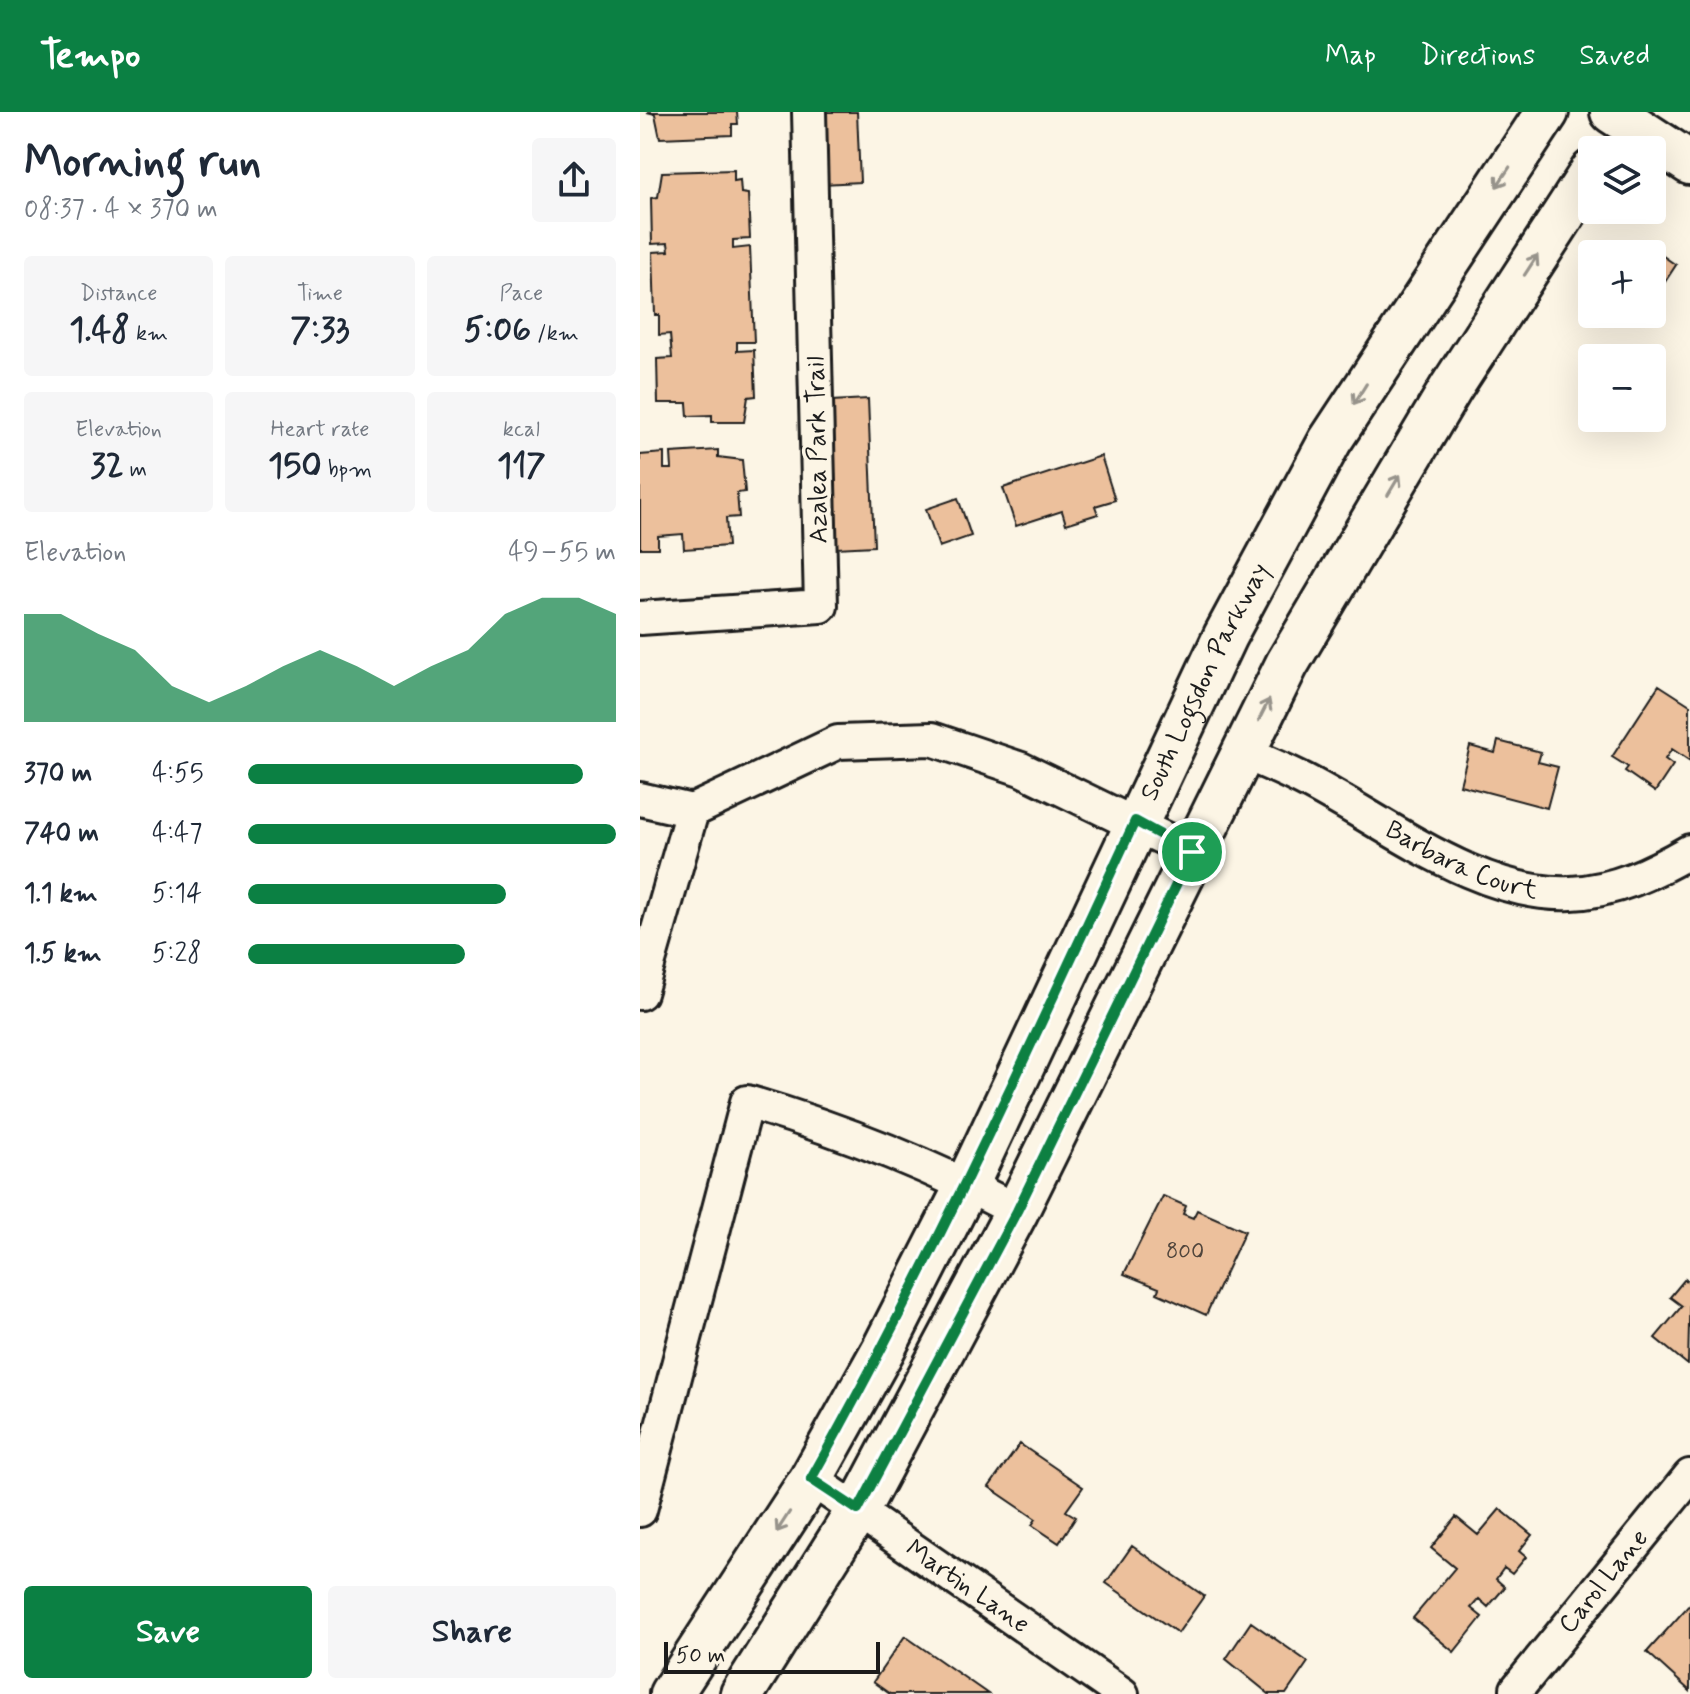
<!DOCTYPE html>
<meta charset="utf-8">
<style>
:root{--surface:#fff;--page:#f6f6f7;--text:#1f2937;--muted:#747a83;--accent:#0b8043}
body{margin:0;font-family:Mynerve,sans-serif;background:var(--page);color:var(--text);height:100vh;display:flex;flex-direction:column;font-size:30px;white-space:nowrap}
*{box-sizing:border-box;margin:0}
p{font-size:26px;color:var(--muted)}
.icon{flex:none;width:44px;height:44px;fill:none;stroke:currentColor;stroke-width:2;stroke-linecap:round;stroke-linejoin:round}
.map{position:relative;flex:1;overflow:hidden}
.side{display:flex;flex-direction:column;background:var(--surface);width:640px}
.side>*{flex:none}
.buttons{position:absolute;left:938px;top:24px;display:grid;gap:16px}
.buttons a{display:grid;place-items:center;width:88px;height:88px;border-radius:8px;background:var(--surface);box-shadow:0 8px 32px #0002;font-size:40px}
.scale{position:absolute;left:24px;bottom:20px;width:216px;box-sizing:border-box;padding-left:8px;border:4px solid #1c1c1c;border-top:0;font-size:22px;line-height:28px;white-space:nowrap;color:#1c1c1c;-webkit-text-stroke:6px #fcf5e5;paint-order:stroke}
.pin{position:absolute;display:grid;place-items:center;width:68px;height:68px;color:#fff;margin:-34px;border:4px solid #fff;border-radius:50%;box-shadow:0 2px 8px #0007}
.round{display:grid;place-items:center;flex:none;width:84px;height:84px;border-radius:8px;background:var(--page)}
.headline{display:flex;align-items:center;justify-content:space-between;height:136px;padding:0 24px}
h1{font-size:44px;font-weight:700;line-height:60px}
.stats{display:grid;grid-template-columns:repeat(3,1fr);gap:12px;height:136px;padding:8px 24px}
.stats div{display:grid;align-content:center;border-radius:8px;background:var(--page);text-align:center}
.stats b{font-size:34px;font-weight:700}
.stats small{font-size:22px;font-weight:400}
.stats p{font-size:22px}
.chart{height:224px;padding:16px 24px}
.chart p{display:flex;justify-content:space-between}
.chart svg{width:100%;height:144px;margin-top:8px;fill:var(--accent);opacity:.7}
.primary-button{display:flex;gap:16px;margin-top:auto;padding:16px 24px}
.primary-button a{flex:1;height:92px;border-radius:8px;background:var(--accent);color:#fff;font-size:32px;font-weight:700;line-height:92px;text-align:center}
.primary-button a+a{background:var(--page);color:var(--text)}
ul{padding:0 24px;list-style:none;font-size:26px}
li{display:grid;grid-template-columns:128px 96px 1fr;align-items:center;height:60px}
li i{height:20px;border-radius:10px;background:var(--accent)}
header{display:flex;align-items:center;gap:48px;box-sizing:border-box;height:112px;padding:0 40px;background:var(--accent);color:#fff}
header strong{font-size:38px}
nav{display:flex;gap:44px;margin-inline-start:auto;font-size:28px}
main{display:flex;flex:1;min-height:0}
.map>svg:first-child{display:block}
.building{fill:#ecc09c;stroke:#1c1c1c;stroke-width:2}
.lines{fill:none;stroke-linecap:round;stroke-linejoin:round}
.minor-casing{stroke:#1c1c1c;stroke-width:38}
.major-casing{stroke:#1c1c1c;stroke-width:48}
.minor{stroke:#fcf5e5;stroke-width:32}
.major{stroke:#fcf5e5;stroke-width:42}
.oneway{stroke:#97938b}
.route-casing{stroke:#fff;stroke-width:16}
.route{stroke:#0b8043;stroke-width:10}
.labels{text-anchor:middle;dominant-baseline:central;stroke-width:7;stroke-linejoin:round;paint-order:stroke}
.number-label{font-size:22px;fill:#50453c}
.street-label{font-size:26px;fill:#1c1c1c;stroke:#fcf5e5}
</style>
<header>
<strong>Tempo</strong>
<nav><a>Map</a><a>Directions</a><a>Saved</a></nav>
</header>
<main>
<section class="side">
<div class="headline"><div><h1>Morning run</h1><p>08:37 · 4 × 370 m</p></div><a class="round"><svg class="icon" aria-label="share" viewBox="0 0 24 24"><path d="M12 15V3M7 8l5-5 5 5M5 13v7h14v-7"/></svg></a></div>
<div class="stats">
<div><p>Distance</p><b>1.48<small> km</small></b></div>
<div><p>Time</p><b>7:33</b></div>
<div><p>Pace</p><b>5:06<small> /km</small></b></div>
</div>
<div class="stats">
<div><p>Elevation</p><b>32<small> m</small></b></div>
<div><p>Heart rate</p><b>150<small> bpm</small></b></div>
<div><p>kcal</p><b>117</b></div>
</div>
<div class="chart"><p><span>Elevation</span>49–55 m</p>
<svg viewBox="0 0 160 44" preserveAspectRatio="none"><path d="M0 44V11L10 11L20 17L30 22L40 33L50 38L60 33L70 27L80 22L90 27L100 33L110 27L120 22L130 11L140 6L150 6L160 11V44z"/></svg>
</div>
<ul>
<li><b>370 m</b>4:55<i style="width:91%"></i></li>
<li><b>740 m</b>4:47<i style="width:100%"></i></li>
<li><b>1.1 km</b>5:14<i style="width:70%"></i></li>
<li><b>1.5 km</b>5:28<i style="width:59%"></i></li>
</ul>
<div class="primary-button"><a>Save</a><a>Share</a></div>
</section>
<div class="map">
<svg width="1050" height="1582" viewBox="0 0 1050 1582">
<rect width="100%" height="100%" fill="#fcf5e5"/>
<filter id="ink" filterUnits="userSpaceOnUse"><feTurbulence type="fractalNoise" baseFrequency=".0125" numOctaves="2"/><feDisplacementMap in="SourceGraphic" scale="16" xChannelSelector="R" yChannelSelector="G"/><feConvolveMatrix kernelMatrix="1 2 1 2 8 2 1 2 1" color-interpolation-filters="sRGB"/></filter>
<g filter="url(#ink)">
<path class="building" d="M7 0H97L98 12H92V23L20 26 15 2Z
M179 0H217L220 70 182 72Z
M94 58V69L100 68 101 81 108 82 110 127 93 128V137L110 135 114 230H97V239L114 238 116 284 108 285 104 310H72V303L48 304 47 291H18L17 247 32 246 30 222 19 223V203H15L13 140 29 139 28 131 12 132 11 86 18 85 22 60Z
M1007 133 1036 153 1013 188 1012 142H1001Z
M228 287 234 434 196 436 191 289Z
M78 338V345L102 348 105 380 97 381 99 405 86 406 88 434 44 437 43 422 18 424V436H0V343L24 341V357H32L31 341Z
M461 344 475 388 455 394 458 402 426 412 422 399 376 414 363 376Z
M318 386 331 424 299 435 286 397Z
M1019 573 1050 593V649L1032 637 1025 647 1033 653 1015 680 985 659 988 655 972 645Z
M858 629 901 640 898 650 918 655 907 696 820 673 830 634 855 641Z
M523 1084 546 1094 543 1102 553 1106 557 1098 605 1119 566 1203 517 1181 519 1176 484 1162Z
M1045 1167 1050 1171 1048 1253 1015 1226 1042 1194 1030 1185Z
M380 1332 443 1375 426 1399 436 1405 419 1431 392 1413 396 1407 349 1375Z
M860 1397 892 1423 879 1439 886 1445 872 1462 864 1456 856 1467 865 1475 848 1495 839 1487 831 1496 842 1505 814 1540 773 1506 815 1456 791 1436 816 1405 838 1423Z
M492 1434 564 1484 538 1521 466 1471Z
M1050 1492V1579L1007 1540Z
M611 1510 668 1550 646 1582H629L586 1547Z
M265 1524 348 1582H250L233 1570Z"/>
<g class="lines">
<g class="minor-casing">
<g id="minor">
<path d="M0 506 181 494 169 0"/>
<path id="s1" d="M602 640C621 648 640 656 658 665 740 705 836 786 931 781 975 779 1012 761 1050 739"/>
<path d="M0 687 52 699"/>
<path d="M0 881 52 699 198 630 292 627 381 657 552 740"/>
<path id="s2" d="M171 1367 482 1582"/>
<path d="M0 1398 107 990C202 1018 290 1053 377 1099"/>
<path id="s3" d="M877 1577 1050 1364"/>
</g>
</g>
<g class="major-casing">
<g id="major">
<path d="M972 0 1050 51"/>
<path id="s4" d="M31 1582 171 1367 243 1238 327 1073 585 524 690 329 907 0"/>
<path d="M102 1582 218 1398 377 1099 647 552 811 276 952 59"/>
</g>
</g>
<use href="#minor" class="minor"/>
<use href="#major" class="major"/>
</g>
<defs><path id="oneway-shaft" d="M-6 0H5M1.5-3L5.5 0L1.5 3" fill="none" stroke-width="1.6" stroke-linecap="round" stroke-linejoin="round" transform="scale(2)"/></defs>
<g class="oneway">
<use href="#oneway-shaft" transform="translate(863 65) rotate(124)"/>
<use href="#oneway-shaft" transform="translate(891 153) rotate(-57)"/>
<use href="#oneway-shaft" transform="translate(720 282) rotate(122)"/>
<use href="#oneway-shaft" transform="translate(754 373) rotate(-59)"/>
<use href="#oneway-shaft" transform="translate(624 598) rotate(-63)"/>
<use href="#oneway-shaft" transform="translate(143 1410) rotate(123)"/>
</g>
</g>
<g class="lines" filter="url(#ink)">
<g class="route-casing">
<path id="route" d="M495 709 552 740 377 1099 218 1398 171 1367C291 1153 392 931 495 709Z"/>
</g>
<use href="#route" class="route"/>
</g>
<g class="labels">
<g class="number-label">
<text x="545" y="1140">800</text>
</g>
<g class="street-label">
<text transform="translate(178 338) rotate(-91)">Azalea Park Trail</text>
<text stroke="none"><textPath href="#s4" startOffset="1146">South Logsdon Parkway</textPath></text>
<text stroke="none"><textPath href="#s1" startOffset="246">Barbara Court</textPath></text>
<text stroke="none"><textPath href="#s3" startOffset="138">Carol Lane</textPath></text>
<text stroke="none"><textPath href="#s2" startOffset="190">Martin Lane</textPath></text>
</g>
</g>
</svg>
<div class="buttons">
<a><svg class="icon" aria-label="layers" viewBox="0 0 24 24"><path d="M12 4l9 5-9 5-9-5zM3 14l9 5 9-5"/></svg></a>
<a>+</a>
<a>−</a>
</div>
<div class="scale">50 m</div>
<div class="pin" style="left:552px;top:740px;background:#1e9e55"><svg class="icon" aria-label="arrive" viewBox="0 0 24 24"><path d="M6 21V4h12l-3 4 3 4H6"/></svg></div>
</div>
</main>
